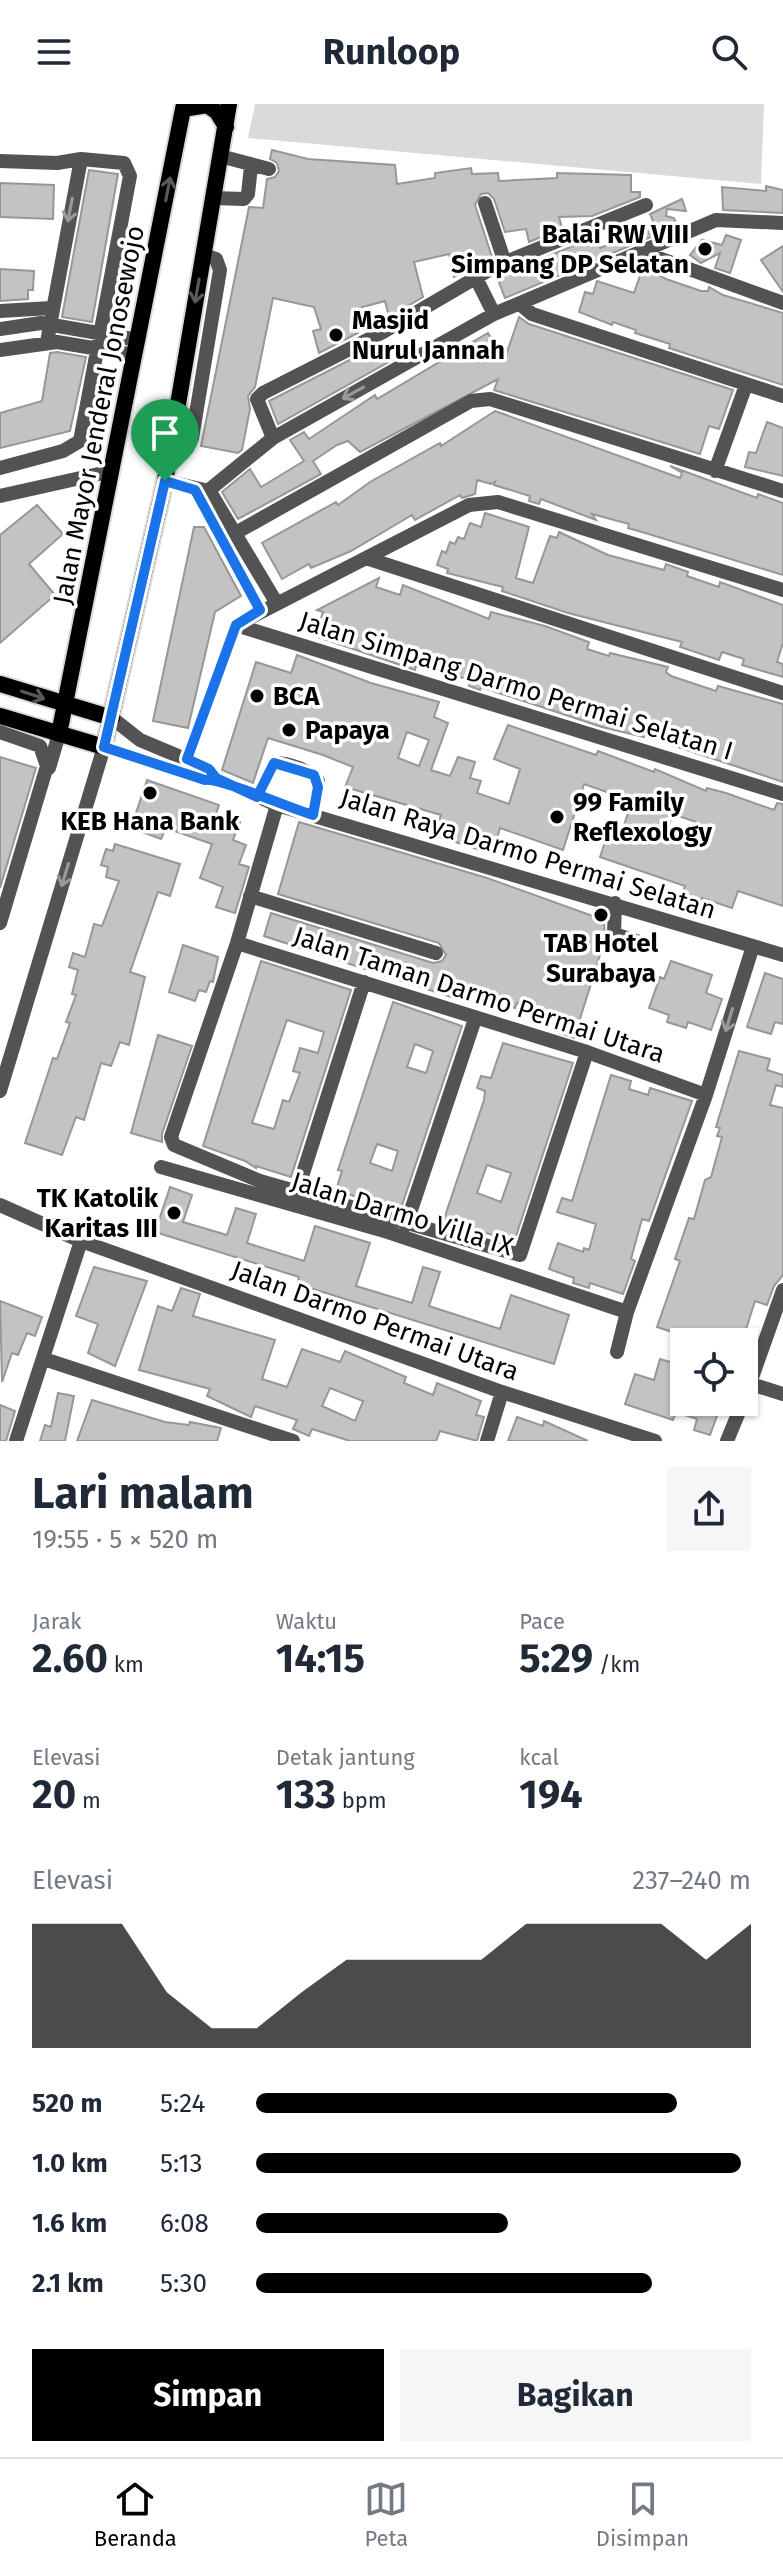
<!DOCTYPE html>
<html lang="id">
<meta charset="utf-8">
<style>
:root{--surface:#fff;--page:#f6f6f7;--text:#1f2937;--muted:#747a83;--line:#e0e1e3;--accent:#000}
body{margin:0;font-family:"Fira Sans",sans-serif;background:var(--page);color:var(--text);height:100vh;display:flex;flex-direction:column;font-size:30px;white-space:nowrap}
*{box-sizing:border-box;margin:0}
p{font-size:26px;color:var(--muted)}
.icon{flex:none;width:44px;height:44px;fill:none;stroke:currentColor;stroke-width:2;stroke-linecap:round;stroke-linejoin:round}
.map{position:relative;height:1337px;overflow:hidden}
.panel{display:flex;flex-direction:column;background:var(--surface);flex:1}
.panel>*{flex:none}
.fabs{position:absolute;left:670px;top:1224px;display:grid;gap:16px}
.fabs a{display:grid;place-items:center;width:88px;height:88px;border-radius:0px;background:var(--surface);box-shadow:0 2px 6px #0004;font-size:40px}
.pin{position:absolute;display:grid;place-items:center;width:68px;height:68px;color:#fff;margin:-82px -34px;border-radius:50% 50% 50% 0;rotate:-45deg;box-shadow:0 0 8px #0007}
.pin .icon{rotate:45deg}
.round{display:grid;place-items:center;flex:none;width:84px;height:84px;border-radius:0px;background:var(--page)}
.overview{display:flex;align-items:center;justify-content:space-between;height:136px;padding:0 32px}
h1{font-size:44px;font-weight:700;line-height:60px}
.figures{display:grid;grid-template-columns:repeat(3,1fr);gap:12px;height:136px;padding:8px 32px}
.figures div{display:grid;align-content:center}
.figures b{font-size:40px;font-weight:700}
.figures small{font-size:22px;font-weight:400}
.figures p{font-size:22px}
.chart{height:224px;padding:16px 32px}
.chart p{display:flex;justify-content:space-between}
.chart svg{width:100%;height:144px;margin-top:8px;fill:var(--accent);opacity:.7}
.primary-button{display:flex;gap:16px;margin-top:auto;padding:16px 32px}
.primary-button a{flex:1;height:92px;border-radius:0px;background:var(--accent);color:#fff;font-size:32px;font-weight:700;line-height:92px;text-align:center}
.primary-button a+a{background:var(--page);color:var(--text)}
ul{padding:0 32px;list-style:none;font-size:26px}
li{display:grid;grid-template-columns:128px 96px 1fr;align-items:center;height:60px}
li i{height:20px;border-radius:10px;background:var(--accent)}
header{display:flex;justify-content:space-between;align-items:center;height:104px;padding:0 32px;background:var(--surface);font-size:36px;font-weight:700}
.menu{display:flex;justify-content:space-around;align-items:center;height:112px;border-top:2px solid var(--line);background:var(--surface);font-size:22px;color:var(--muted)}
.menu a{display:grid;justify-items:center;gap:4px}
.menu .current{color:var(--accent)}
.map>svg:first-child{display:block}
.green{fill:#dadada}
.building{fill:#c3c3c3;stroke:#979797;stroke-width:2;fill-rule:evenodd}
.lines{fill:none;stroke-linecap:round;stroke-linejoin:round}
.major-casing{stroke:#dbdbdb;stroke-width:20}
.minor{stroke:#535353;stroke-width:14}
.major{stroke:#000;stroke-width:16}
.oneway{stroke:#595959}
.oneway2{stroke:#989898}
.route-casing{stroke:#fff;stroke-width:16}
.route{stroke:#1a73e8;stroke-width:10}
.poi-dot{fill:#000;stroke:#fff;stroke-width:3}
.labels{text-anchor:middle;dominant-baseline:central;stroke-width:7;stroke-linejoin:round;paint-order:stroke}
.poi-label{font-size:26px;font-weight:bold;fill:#000;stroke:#fff;text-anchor:start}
.street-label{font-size:26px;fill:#000;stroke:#fff}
</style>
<header><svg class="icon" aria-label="menu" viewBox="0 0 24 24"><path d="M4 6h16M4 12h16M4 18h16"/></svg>Runloop<svg class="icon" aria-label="search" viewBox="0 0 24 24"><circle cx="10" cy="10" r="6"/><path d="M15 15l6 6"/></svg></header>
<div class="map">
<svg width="783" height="1337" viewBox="0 0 783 1337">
<rect width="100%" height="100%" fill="#fff"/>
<path class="green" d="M255 0H764L761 80 248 34Z"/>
<path class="building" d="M272 46 308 55 395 61 397 80 435 74V69L471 64 472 70 498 69 499 77 557 74V69L631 71V88H640V93L592 112 559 113 562 124 529 138 526 125 505 128 494 95 488 89 481 90 475 101 492 153 454 173 449 150 414 158 423 193 389 213 385 197 352 206 358 229 319 249 313 227 321 225 314 203 273 194 255 283 248 292 250 305 242 346 238 349 201 342 249 103 263 104 267 75 275 73 279 67 277 59 270 55Z
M89 66 118 70 92 218 62 213Z
M0 79 54 81 53 115 0 113Z
M766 82 783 86V109L723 106 722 83 766 87Z
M682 95 686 107 667 105 666 112 674 114 677 121 658 129 650 110Z
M647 125 651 133 505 194 497 173 595 133 600 144Z
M726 131 741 136 730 169 715 164 720 149 701 159 690 151 702 136 722 141Z
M783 142V188L761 156Z
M643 163 666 175 701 187H708L709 183 723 191 783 209V281L669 244 670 240 635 229 636 226 613 218 612 221 579 208 585 188 593 190 597 177 634 189Z
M0 165 34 167 33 186H28V195L0 197Z
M519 213 529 220 733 286 719 325 709 322 700 350 494 286 498 275 360 348 348 337 337 341 313 357 321 370 238 415 222 388 250 365 261 383 304 357 290 336 304 328 309 335 375 291 377 295 488 229 504 257Z
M383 239 392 256 278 320 269 297Z
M57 248 86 253 70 327 0 344V309L42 297 50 249Z
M495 307 680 374 682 369 670 362 757 394 758 390 783 399V471L642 428 628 424 629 420 592 410 596 416 541 395 539 400 529 397 530 392 494 381 495 378 491 380 477 376 475 390 462 394 460 391 415 416 412 411 351 447 311 464 309 460 282 475 262 439 336 398 338 401 370 378 440 339 441 342Z
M767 318 783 324V372L745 363 749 348 756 349Z
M37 401 63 430 29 460 55 491 0 539V431Z
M485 409 529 423 516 474 533 479 550 432 557 434 559 428 608 451 664 466 666 460 688 468 687 472 719 483 720 478 783 501V539L777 558 783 560V573L742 561 744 555 722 548 719 556 680 543 682 538 568 509 502 487 503 483 447 469 448 465 437 461 442 447 446 449 450 438 455 440 458 433 464 435 470 419 481 423Z
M194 423H204L241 492 215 508 188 624 153 617Z
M379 474 376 483 400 491 403 481 489 515 491 508 545 522 589 538 587 545 609 552 610 549 668 563 666 568 671 572 716 587 718 582 783 600V678L672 641 673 636 646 627 644 633 602 623 481 583 480 586 469 582 471 576 416 562 415 566 315 532 323 508 317 506Z
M297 551 371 579 439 598 434 613 448 619 431 666 450 672 458 653 475 658 470 674 481 677 477 689 509 700 520 665 494 655 508 621 596 651 598 647 654 668 655 665 706 687 707 684 726 689 774 706 777 699 783 700V802L738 787 732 804 702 794 701 797 682 790 685 782 600 753 609 726 621 730 632 697 584 680 563 746 500 724 492 750 434 731 441 711 345 683 353 663 323 651 268 634 253 679 222 666 256 558 291 569ZM407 628 429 636 419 662 398 654ZM673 710 705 721 698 741 666 730Z
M0 653 36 664 0 784Z
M147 676 219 701 216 710 240 718 233 736 246 741 239 760 249 763 235 809 216 803 223 783 200 774 212 740 166 724 161 735 131 724Z
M299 718 487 774 604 816 605 835 574 934 560 929 564 914 517 899 515 904 457 883 454 894 264 832 271 809 433 859 442 857 446 851 439 839 278 790Z
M115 740 180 760 170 792 158 788 130 868 145 873 129 941 120 938 111 962 101 959 84 1016 76 1013 62 1051 25 1039 53 954 57 955 70 919 66 918 76 891 72 890 78 866 69 863 73 849 85 853 94 820 102 822 119 777 106 773 108 763 101 761 106 745 113 747Z
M183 841 218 853 213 878 210 877 206 888 199 886 195 897 169 888Z
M261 857 351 886 291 1073 256 1062V1064L245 1057 203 1042ZM287 916 324 928 318 949 300 944 293 967 300 969 289 998 283 996 274 1025 252 1019Z
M671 857 712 871 706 889 722 895 711 926 688 918 686 924 667 918 669 911 649 904 660 873 664 875Z
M765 869 783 875V920L775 918 771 930 747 923Z
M393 898 462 922 400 1107 336 1086 342 1067 338 1066ZM415 940 433 947 426 969 407 963ZM377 1040 398 1047 392 1067 370 1059Z
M158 931 192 942 162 1030V1038L131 1029Z
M503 939 573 959 514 1138 444 1115 484 996 485 987 477 984 481 972 491 974ZM487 1061 511 1069 501 1098 477 1089Z
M739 947 770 955 767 966 783 971V983L776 981 770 1001 783 1004V1171L774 1182 767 1201 755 1197 742 1238H702L657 1223 680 1157 675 1155 689 1114 694 1115 705 1076 711 1073 722 1033 717 1032 720 1024 716 1023Z
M611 971 631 977 629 985 648 991 650 984 692 997 649 1117 642 1115 631 1155 635 1157 623 1190 590 1179 589 1184 573 1179 574 1174 549 1165 558 1139 583 1148 584 1144 589 1146 596 1120 557 1108 562 1094 572 1097Z
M170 1083 192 1091 183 1118 227 1131 236 1104 256 1110 247 1139 304 1157 315 1122 370 1139 356 1182 412 1199 423 1163 440 1168 429 1202 500 1225 511 1191 569 1211 554 1260 297 1180 299 1173 155 1128Z
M94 1163 147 1177 115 1262 88 1249 98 1220 76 1212Z
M181 1184 200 1190 193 1212 275 1236 262 1275 287 1283 302 1245 340 1258 345 1247 406 1273 404 1279 433 1291 437 1279 481 1297 476 1311 484 1313 477 1337 440 1327 436 1337H350L312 1325 309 1332 293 1325 297 1316 255 1302 251 1313 207 1292 210 1285 139 1266 158 1202 172 1207ZM330 1284 363 1297 355 1317 322 1302Z
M0 1197 42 1213 35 1232 27 1229 18 1251 12 1249 2 1278Z
M660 1255 684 1262 679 1298H722L710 1331 694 1326 697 1315 676 1308 673 1316 625 1300 635 1270 654 1276Z
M58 1289 74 1292 65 1337H40L45 1321 51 1323Z
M92 1296 165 1318 189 1321 190 1318 221 1324 217 1337H77Z
M0 1301 15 1307 6 1337H0Z
M517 1313 543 1322 544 1317 588 1337H508Z"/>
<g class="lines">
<g class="major-casing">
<path id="major" d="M183 5 207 1 217 8 226 23
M0 580 112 614
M0 612 104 643 165 377 229 0
M59 630 184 0"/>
</g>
<path class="minor" d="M220 52 269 65
M0 57 57 59 81 55 47 238
M213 94 244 95 248 90 251 62
M485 99 505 159
M642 148 783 199
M476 174 494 210
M520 200 532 210 783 292
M0 207 51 204
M0 225 41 219 138 236
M0 246 57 238 135 251
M273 334 257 295 263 289 383 228 496 162 646 101
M170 340 183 341 192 334 220 166 216 155 203 151
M0 364 63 347 80 337 130 72 124 59 81 55
M715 367 746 281
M165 377 205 386
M195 386 260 506
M209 386 273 334 494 210 716 116 783 119
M209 386 276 498
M0 392 112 367
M223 436 471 297 490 295 783 387
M366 454 783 589
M236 521 783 690
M112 614 140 636 209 665 216 674 277 701 783 851
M0 628 40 642 47 662 0 819
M187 655 236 521 469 401 498 398 783 486
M49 664 59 630
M257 693 274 659C288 659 310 666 318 677L313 711
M277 701 237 839 171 1033 174 1041 260 1077 520 1151 587 948
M250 792 436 849
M615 799 614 830 639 838
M237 839 587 948 706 991
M0 987 104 643 205 676 216 674
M161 1063 388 1128 627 1208
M297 1088 364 878
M0 1101 81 1137 502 1288 655 1337
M406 1121 475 915
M617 1248 627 1208 706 991 753 842
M44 1255 293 1337
M751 1280 783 1290
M744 1296 783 1186
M16 1337 81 1137
M487 1337 502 1288
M727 1337 743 1298"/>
<use href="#major" class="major"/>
</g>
<defs><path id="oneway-shaft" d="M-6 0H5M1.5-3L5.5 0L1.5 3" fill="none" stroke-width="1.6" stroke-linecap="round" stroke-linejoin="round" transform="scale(2)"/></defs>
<g class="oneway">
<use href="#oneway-shaft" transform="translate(168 85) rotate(-79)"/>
<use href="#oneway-shaft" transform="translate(197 187) rotate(100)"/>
<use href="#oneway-shaft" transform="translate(33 591) rotate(18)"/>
</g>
<g class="oneway2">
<use href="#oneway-shaft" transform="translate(70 106) rotate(101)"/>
<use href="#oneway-shaft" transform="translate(353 289) rotate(151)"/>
<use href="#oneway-shaft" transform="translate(65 771) rotate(107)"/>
<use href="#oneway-shaft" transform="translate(729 916) rotate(107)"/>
</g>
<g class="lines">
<g class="route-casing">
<path id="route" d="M165 377 104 643 205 676C220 673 291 705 313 711L318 683 314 671 274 659 257 693 216 674 209 665 187 655 236 521 260 506 195 386 165 377"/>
</g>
<use href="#route" class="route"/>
</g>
<g class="poi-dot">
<circle cx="705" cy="145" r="8"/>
<circle cx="336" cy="231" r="8"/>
<circle cx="257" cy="592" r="8"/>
<circle cx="289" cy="626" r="8"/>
<circle cx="150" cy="689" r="8"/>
<circle cx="557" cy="713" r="8"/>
<circle cx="601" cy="811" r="8"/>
<circle cx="174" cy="1109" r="8"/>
</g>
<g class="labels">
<g class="poi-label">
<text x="689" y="130" text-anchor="end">Balai RW VIII<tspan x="689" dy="30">Simpang DP Selatan</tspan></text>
<text x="352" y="216">Masjid<tspan x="352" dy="30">Nurul Jannah</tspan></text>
<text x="273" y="592">BCA</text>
<text x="305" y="626">Papaya</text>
<text x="573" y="698">99 Family<tspan x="573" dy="30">Reflexology</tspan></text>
<text x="150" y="717" text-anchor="middle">KEB Hana Bank</text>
<text x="601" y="839" text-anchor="middle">TAB Hotel<tspan x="601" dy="30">Surabaya</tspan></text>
<text x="158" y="1094" text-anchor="end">TK Katolik<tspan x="158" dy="30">Karitas III</tspan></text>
</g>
<g class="street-label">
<text transform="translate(99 311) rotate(-79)">Jalan Mayor Jenderal Jonosewojo</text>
<text transform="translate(516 582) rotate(17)">Jalan Simpang Darmo Permai Selatan I</text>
<text transform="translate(528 750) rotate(17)">Jalan Raya Darmo Permai Selatan</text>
<text transform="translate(479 891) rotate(18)">Jalan Taman Darmo Permai Utara</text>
<text transform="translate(402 1110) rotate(17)">Jalan Darmo Villa IX</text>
<text transform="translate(375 1217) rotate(20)">Jalan Darmo Permai Utara</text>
</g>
</g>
</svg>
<div class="fabs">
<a><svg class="icon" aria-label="locate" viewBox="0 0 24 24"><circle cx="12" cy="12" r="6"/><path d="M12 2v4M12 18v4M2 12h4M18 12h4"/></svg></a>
</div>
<div class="pin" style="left:165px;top:377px;background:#1e9e55"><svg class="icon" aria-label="arrive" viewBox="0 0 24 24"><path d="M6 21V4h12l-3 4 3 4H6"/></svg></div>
</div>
<section class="panel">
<div class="overview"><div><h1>Lari malam</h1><p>19:55 · 5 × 520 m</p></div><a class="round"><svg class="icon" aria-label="share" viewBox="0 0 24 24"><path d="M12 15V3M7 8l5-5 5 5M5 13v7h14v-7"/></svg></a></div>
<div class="figures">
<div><p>Jarak</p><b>2.60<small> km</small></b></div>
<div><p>Waktu</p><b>14:15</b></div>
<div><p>Pace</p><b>5:29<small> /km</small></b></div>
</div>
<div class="figures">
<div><p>Elevasi</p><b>20<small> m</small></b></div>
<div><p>Detak jantung</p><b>133<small> bpm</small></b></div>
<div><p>kcal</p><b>194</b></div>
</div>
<div class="chart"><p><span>Elevasi</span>237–240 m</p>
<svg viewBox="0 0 160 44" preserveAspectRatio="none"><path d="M0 44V6L10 6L20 6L30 27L40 38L50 38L60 27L70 17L80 17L90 17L100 17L110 6L120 6L130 6L140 6L150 17L160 6V44z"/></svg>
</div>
<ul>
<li><b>520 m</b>5:24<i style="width:85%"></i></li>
<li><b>1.0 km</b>5:13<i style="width:98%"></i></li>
<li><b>1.6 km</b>6:08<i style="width:51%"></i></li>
<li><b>2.1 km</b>5:30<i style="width:80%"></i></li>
</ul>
<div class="primary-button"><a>Simpan</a><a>Bagikan</a></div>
</section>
<nav class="menu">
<a class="current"><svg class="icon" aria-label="home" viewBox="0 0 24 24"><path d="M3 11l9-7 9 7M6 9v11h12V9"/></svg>Beranda</a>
<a><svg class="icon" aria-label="map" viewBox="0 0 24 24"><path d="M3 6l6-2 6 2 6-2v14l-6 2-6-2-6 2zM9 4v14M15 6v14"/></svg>Peta</a>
<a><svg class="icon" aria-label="saved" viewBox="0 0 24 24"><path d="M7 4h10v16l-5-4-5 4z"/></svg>Disimpan</a>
</nav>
